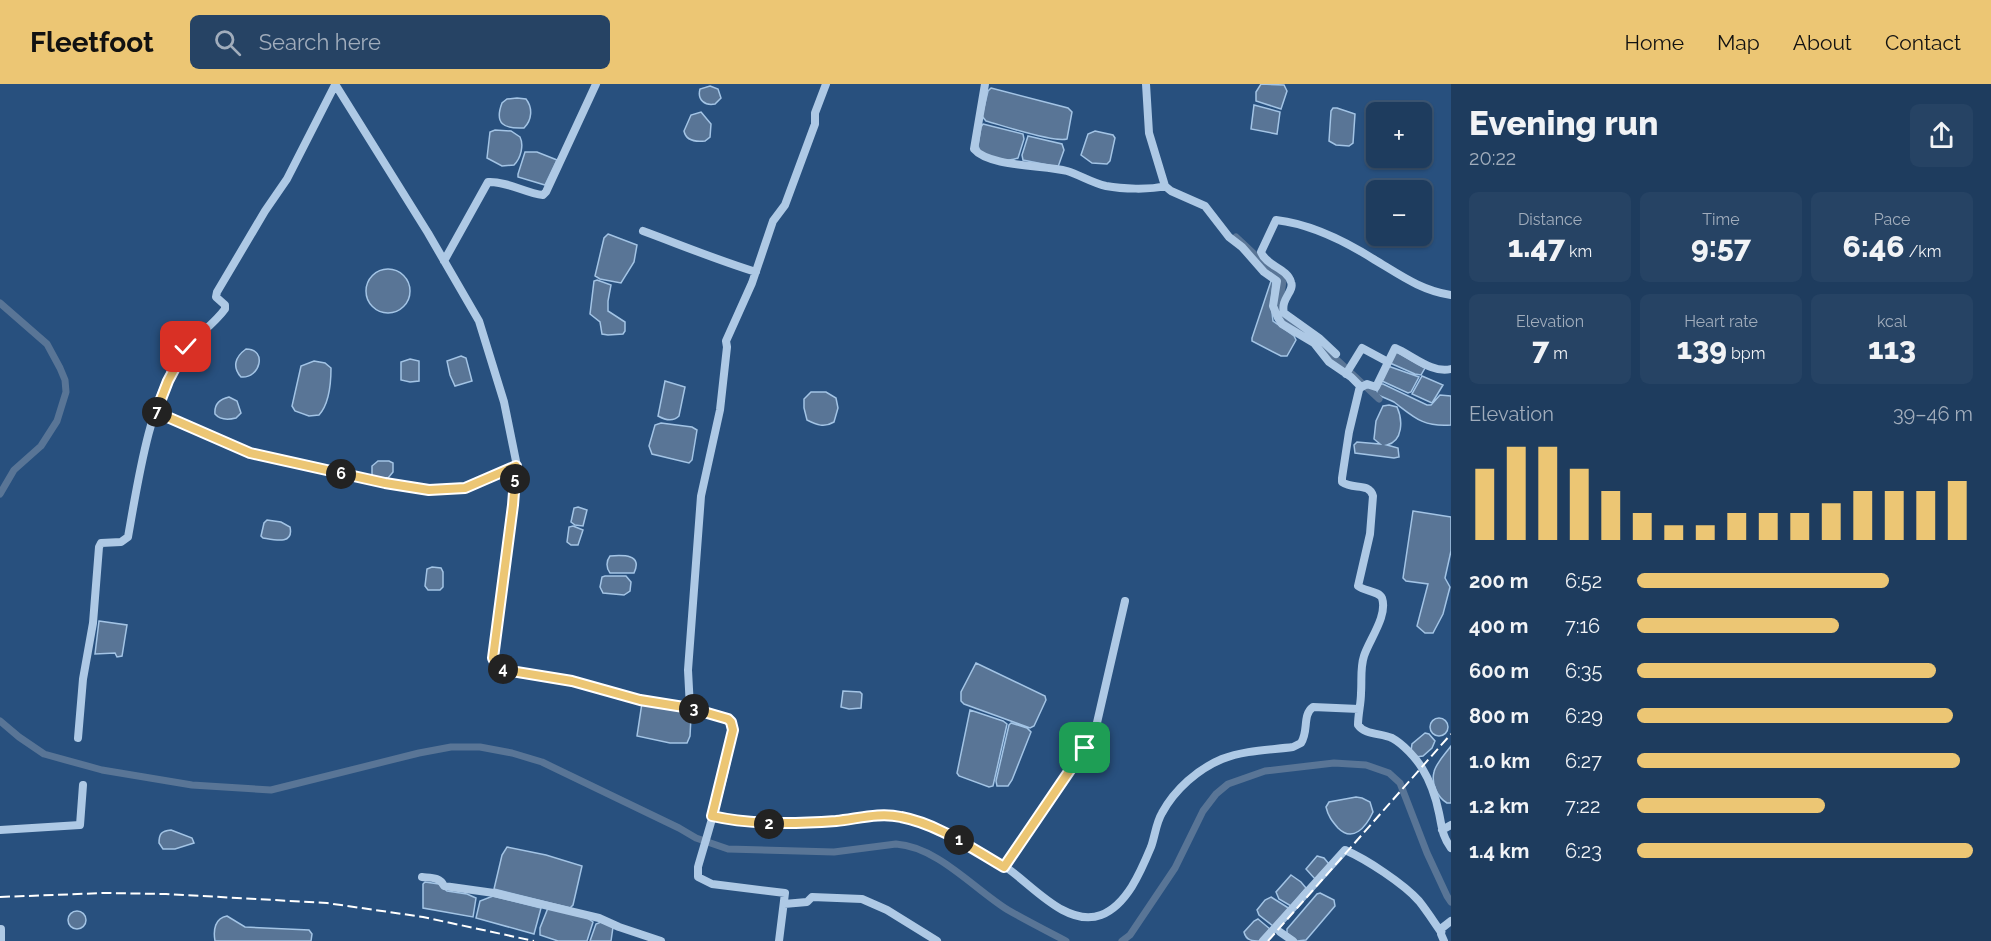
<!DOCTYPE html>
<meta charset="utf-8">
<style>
:root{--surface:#1e3c5e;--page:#264364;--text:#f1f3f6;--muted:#a1adbc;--line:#3c5673;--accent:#ecc674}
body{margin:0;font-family:Raleway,sans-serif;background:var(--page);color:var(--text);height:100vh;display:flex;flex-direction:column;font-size:22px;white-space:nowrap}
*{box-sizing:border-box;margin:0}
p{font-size:20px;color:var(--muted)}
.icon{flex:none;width:33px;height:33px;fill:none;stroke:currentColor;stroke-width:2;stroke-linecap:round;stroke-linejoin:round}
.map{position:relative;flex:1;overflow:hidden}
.details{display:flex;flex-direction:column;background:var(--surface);width:540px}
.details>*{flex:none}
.buttons{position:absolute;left:1366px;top:18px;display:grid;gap:12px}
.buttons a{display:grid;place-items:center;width:66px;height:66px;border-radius:9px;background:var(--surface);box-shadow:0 2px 4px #0004,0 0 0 2px var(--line);font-size:30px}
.pin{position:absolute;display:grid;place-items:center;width:51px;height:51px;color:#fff;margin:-26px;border-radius:12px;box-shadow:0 3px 9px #0006}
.km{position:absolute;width:30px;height:30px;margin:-15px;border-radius:50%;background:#222;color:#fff;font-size:16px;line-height:30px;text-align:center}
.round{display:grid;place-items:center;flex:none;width:63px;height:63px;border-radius:9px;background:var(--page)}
.head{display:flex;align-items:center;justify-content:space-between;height:102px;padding:0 18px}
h1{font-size:33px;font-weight:800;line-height:45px}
.figures{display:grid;grid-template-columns:repeat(3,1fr);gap:9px;height:102px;padding:6px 18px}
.figures div{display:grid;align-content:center;border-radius:9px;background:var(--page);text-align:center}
.figures b{font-size:30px;font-weight:800}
.figures small{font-size:16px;font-weight:400}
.figures p{font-size:16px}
.chart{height:168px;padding:12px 18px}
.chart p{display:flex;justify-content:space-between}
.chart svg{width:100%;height:108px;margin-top:6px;stroke:var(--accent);stroke-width:6}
ul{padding:0 18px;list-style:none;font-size:20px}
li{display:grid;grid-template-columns:96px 72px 1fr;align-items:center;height:45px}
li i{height:15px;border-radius:8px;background:var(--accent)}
header{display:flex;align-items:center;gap:36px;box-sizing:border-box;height:84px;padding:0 30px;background:var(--accent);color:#111}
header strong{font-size:28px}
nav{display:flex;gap:33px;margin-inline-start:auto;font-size:21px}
.search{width:420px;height:54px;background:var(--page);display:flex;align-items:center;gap:15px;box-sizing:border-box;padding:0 21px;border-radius:9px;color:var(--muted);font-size:22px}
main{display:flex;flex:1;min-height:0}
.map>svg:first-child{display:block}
.water{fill:#597596;stroke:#a3c4e5;stroke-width:1.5}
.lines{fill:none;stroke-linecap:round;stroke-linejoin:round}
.canal{stroke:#597596;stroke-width:7}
.minor{stroke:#aec9e5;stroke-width:8}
.rail{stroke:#fff;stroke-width:2;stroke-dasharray:10 4.5;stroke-linecap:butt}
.route-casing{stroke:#fff;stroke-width:12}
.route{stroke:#ecc674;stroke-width:8}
</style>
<header>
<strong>Fleetfoot</strong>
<div class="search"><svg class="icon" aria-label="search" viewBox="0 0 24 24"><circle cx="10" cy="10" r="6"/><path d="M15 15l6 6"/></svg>Search here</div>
<nav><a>Home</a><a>Map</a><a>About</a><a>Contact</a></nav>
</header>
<main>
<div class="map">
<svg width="1451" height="857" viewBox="0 0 1451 857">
<rect width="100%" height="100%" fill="#28507e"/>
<path class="water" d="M1261 0 1284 1 1287 7 1281 25 1256 17V8Z
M710 2 718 5 721 14 715 20C705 22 697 16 700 5Z
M991 4 1068 24 1072 28 1067 55C1054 59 1001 41 986 37L982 32 988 7Z
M517 14 526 15C533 24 532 36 524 44 504 45 494 40 502 19L507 15Z
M1254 21 1280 28 1277 50 1251 45Z
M1337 24 1355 30 1353 59 1349 62 1336 61 1329 57 1331 27 1333 24Z
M701 28 711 40 710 53 705 57C696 58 686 57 684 47L691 31Z
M983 40 1023 50 1024 55 1018 74C1008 79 989 73 980 67L978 62 981 43Z
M495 46 511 47 520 53C524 61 521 74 514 81L502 82 487 74 490 48Z
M1095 47 1113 51 1115 54 1110 77 1107 80 1092 79 1081 71 1088 50Z
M1028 52 1062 60 1064 66 1058 83 1023 76 1022 71Z
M525 68H537L557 76 545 101 518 93V90Z
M608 150 637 161 634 178 621 199 600 195 595 192 604 154Z
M366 207a22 22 0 1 1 44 0a22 22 0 1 1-44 0Z
M597 196 611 201 608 217V227L625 238V247L623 250 608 251 602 250 600 238 590 230 594 197Z
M1271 197H1273L1271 220 1273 237 1294 252 1296 256 1287 272H1281L1252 257V254Z
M246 265C268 265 260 295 241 293 232 283 235 273 246 265Z
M1395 267 1425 284 1421 291 1415 290 1390 279Z
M461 272 466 274 472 297 455 302 450 291 447 277Z
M410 275 419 277V297L410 298 401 296V278Z
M314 277 325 279 331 284C331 298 329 320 319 331L309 332 295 327 292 322 301 282Z
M1388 282 1419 293 1411 308 1408 309 1382 297Z
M1422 292 1443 301 1432 319 1412 310Z
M665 297 685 303 679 332C673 338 665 336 658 332Z
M1380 300H1383L1427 321H1431L1440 311 1451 312V341C1423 343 1415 334 1394 318 1388 315 1382 313 1376 310Z
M811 308H826L836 314 838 324 834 338C824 344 817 341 807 336L804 324V315Z
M229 313 237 317 241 329 236 334C228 336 220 336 215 330 214 320 220 315 229 313Z
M1389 321 1397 323C1403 336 1403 357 1387 361L1398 364 1399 373 1394 374 1355 369 1354 361 1357 358 1380 360 1374 355 1376 337 1383 322Z
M661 339 692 343 697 346 692 376 689 379 652 370 649 362 655 341Z
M378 377H389L393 379V388L388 394 376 395 372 391V382Z
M578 423 587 426 583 442 575 441 571 438 574 424Z
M1413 427 1451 433V467L1445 494 1450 503 1443 530 1433 549H1425L1417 542 1428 500 1406 497 1403 494Z
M267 436 281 438 290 443C294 461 275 456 263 454L261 452 264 439Z
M573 442 583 446 578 461H571L567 458 569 443Z
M610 472C623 471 643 470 634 489H610C606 484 606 477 610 472Z
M432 483 441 484 443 488V503L440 506H428L425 502 427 485Z
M605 492H626L631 498 630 507 624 511 603 509 600 503 602 493Z
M99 537 127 541 122 572 117 573 115 569 95 570Z
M976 579 1045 612 1046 616 1034 642 1030 644 964 620 961 617V608Z
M843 607 860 608 862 610 861 624 849 625 841 623Z
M642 619 687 628 691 633 690 652 687 659H670L637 652Z
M970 626 1003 637 1007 640 993 702 989 703 959 692 957 689Z
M1430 643a9 9 0 1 1 18 0a9 9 0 1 1-18 0Z
M1011 639 1027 644 1031 648 1012 696 1008 702H997L996 697 1009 641Z
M1425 649 1429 650 1435 657 1432 664 1423 672 1416 673 1411 667 1412 660Z
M1451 662V719H1447C1437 713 1431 699 1434 688 1436 679 1446 669 1451 662Z
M1356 713 1362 714 1370 718 1373 728C1366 743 1353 759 1338 744 1332 737 1328 732 1326 723L1329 718Z
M171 746 192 754 194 759 175 765H163L159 759C159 750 161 747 171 746Z
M507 763 546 771 582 782 573 821 570 824 494 805 502 771Z
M1317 772 1324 774 1329 780 1315 795 1306 785Z
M1291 791 1301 798 1306 804 1291 822 1279 815 1276 808Z
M425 798 439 800 447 807 467 810 476 814 473 833 423 824V800Z
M1320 809 1334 816 1335 822 1306 856 1297 857 1287 849V845L1317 810Z
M493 812 541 824 534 850 476 834 480 817Z
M1271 813 1290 825 1273 842 1259 831 1257 826 1265 816Z
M548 824 587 834 593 838 587 857H558L540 851V844Z
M68 836a9 9 0 1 1 18 0a9 9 0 1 1-18 0Z
M227 832 245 843 309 846 312 850 311 857H215C213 846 215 834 227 832Z
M1258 835 1270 845 1261 857C1253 857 1246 857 1244 848L1254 837Z
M601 838 613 843 611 857H590L596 840Z"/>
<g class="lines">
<path class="canal" d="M1236 153 1283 197 1279 224 1283 233 1321 261 1379 315
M0 219 47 260 60 284 65 296 66 308 57 337 41 362 14 386 0 410
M0 637 19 653 44 670 102 686 192 701 271 706 419 669 451 663H480L512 669 542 678 679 744 696 754 728 765 834 768 896 760C938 763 974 805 1008 826 1027 837 1047 847 1066 857
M1122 857 1130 851 1175 784 1203 727 1216 710 1228 700 1265 687 1334 679 1366 681 1389 689 1400 699 1427 769 1447 812 1451 818"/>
<path class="minor" d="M335 0 428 149 479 237 504 318 517 382 513 421 493 574 496 580 505 586 572 597 640 616 690 624 724 633 731 638C737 657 705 758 698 783V793L712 800 785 809 779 857
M985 0 974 65C989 83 1044 81 1067 87 1080 91 1092 99 1106 102 1122 105 1150 106 1165 102
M1146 0 1149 49 1165 102 1171 107 1205 122 1229 153 1242 163 1264 188 1277 197 1273 222 1278 234 1282 240 1314 259 1329 278 1351 293 1360 302 1349 348 1342 394V398C1353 406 1369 398 1373 412L1370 450 1358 502C1364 507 1379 507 1382 514 1388 532 1369 556 1364 572 1360 584 1362 596 1361 609 1361 620 1358 630 1358 641 1365 651 1381 649 1392 654 1403 660 1416 674 1422 684 1430 697 1436 714 1439 729 1442 743 1442 752 1451 764
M643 147C681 161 717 176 756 188
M444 177 488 98C507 97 525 109 543 111L546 108 596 0
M1336 270 1319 254 1284 229C1280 215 1295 207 1291 198 1287 184 1266 182 1261 168L1276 136C1312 140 1345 157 1375 176 1400 191 1422 207 1451 211
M1346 290 1362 264 1388 278
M1360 304 1367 300 1376 303 1395 264C1412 271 1432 290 1451 285
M156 328 250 369 385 399 429 406 465 404 517 382
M690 624 688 586 701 412 720 326 727 263 726 257 752 199 773 137 785 121 815 40V29L826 0
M78 654 83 595 93 539 99 463 101 459 121 458 128 453C138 397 149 320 180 272 192 254 212 243 225 225V221L216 213 217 208 265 127 287 95 335 1
M712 732C739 738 769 741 798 740 830 738 865 729 897 732 909 733 921 738 932 743 958 754 983 769 1007 784 1031 800 1067 844 1101 831 1127 821 1141 787 1151 763 1155 752 1156 739 1162 729 1175 705 1198 685 1222 675 1245 666 1270 666 1293 663L1301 659C1309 647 1302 631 1313 623L1359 625
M0 746 80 741 83 701
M1442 746 1451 741
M1004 783 1085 664 1096 643 1125 517
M422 793C431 794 440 793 444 802L494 809 599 834 619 843 661 857
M784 820 807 818 812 813 862 815 887 826 937 857
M1 845V857
M1280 848 1293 857
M1263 857 1345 766C1366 775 1404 800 1419 817 1427 827 1434 838 1441 848
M1444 857 1441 850 1442 844 1451 837"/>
<path class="rail" d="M0 813 104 809 166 810 327 819 423 833 534 857
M1268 857 1451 650"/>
</g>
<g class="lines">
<g class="route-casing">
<path id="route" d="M186 263 168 297 156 328 250 369 385 399 429 406 465 404 516 382 513 421 493 574 496 580 505 586 572 597 640 616 690 624 728 635 731 638 733 646 712 732C753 741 794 740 836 737 857 735 879 728 901 733 938 740 971 764 1004 783L1085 664"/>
</g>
<use href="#route" class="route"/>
</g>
</svg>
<div class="buttons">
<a>+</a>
<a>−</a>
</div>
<div class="pin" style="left:1085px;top:664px;background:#1e9e55"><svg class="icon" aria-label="arrive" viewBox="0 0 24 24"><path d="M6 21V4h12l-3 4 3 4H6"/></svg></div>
<div class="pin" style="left:186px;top:263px;background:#d93025"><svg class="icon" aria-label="check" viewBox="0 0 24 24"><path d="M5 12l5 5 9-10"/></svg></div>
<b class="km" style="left:959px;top:756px">1</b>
<b class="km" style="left:769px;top:740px">2</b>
<b class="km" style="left:694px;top:625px">3</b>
<b class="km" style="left:503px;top:585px">4</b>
<b class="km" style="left:515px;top:395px">5</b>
<b class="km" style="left:341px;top:390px">6</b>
<b class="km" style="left:157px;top:328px">7</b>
</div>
<section class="details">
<div class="head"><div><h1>Evening run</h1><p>20:22</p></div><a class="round"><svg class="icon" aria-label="share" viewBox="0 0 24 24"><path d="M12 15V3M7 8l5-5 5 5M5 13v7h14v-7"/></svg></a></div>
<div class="figures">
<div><p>Distance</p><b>1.47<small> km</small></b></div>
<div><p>Time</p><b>9:57</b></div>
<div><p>Pace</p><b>6:46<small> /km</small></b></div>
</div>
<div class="figures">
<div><p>Elevation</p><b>7<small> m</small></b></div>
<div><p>Heart rate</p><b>139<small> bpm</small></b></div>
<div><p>kcal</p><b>113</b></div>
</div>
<div class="chart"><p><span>Elevation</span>39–46 m</p>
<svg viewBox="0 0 160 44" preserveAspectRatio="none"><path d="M5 44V15M15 44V6M25 44V6M35 44V15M45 44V24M55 44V33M65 44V38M75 44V38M85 44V33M95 44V33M105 44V33M115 44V29M125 44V24M135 44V24M145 44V24M155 44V20"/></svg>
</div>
<ul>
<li><b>200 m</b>6:52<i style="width:75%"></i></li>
<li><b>400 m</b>7:16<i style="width:60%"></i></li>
<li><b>600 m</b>6:35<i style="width:89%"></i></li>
<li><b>800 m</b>6:29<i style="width:94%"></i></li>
<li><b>1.0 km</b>6:27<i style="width:96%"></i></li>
<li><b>1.2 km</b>7:22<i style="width:56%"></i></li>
<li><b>1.4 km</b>6:23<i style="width:100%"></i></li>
</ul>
</section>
</main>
